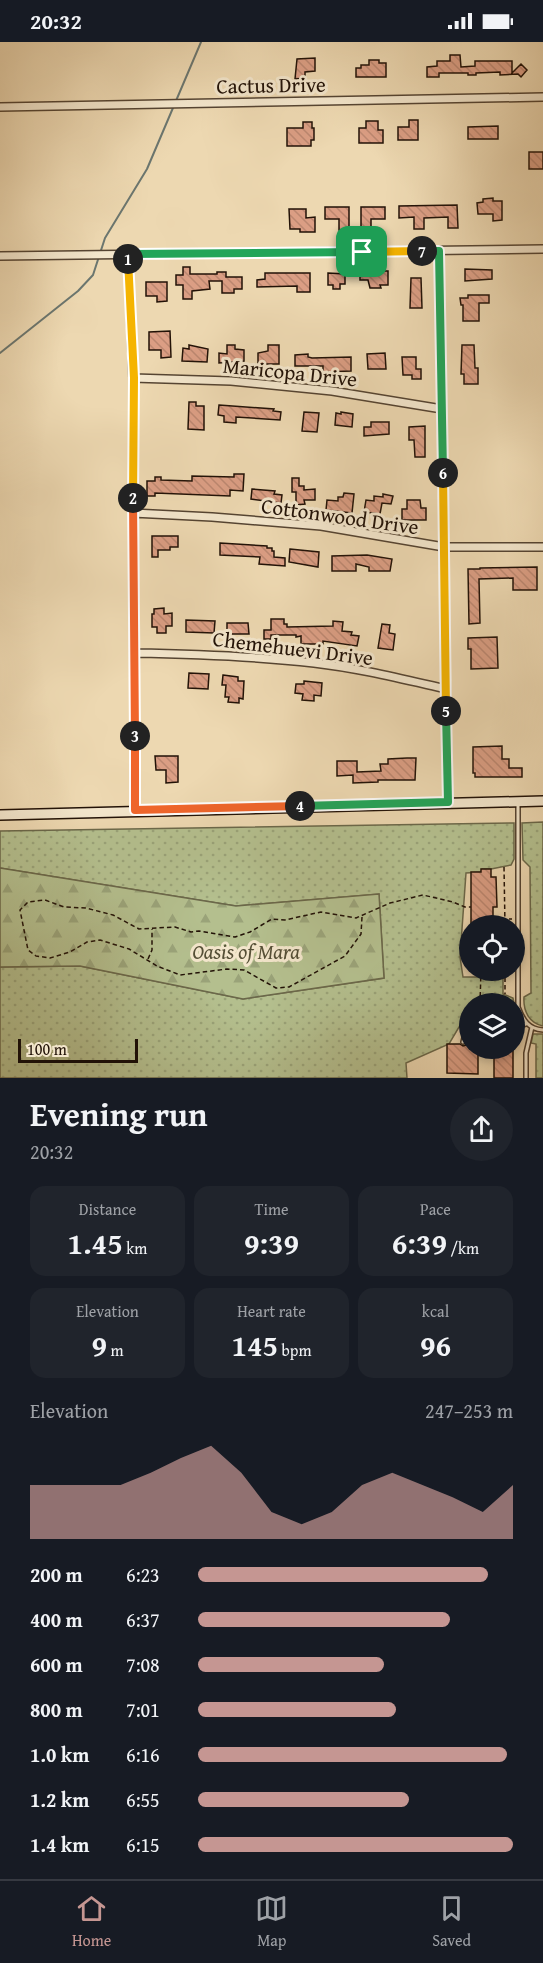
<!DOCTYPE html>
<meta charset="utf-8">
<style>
:root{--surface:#171b24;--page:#20242c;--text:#f1f3f6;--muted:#9ea1a6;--line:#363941;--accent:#c59692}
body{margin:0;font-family:"Gentium Book Plus",serif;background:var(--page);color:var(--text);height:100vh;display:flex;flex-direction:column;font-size:22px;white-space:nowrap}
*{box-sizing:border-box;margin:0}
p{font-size:20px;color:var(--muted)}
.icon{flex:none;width:33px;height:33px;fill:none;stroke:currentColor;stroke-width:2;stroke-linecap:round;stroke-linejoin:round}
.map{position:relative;height:1036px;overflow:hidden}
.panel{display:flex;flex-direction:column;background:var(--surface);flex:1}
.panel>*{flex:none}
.tools{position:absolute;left:459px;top:873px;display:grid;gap:12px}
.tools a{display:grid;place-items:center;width:66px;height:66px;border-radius:50%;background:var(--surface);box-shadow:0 3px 9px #0003;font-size:30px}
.scale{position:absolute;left:18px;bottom:15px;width:120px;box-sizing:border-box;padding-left:6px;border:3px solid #221207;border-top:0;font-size:16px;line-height:21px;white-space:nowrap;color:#221207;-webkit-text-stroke:4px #f3e6cc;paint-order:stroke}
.pin{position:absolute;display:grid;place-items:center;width:51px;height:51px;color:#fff;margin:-26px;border-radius:12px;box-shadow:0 3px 9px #0006}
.km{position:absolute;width:30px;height:30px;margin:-15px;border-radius:50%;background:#222;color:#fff;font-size:16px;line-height:30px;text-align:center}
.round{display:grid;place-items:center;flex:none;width:63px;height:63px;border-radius:32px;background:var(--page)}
.overview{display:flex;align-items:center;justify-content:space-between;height:102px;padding:0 30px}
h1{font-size:33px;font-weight:600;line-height:45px}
.metrics{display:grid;grid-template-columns:repeat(3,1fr);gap:9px;height:102px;padding:6px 30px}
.metrics div{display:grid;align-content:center;border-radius:15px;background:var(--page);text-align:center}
.metrics b{font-size:30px;font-weight:600}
.metrics small{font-size:16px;font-weight:400}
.metrics p{font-size:16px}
.chart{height:168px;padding:12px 30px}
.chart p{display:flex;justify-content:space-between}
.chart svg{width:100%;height:108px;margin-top:6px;fill:var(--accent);opacity:.7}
ul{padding:0 30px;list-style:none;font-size:20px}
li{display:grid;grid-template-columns:96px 72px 1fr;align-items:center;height:45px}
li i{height:15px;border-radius:8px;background:var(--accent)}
.status{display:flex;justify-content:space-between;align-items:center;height:42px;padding:0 30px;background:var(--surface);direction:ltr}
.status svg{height:16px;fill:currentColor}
.tab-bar{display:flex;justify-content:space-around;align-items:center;height:84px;border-top:2px solid var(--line);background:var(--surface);font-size:16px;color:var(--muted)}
.tab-bar a{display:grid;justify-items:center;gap:3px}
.tab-bar .current{color:var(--accent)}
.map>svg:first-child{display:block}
.grass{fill:url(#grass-dots);stroke:#6b684a;stroke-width:1.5}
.forest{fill:url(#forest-firs);stroke:#6b684a;stroke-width:1.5}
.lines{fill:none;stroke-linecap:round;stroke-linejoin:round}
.stream{stroke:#6b766f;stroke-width:2}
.building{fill:url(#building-back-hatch);stroke:#221207;stroke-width:1.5}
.lane-casing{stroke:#554432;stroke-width:6}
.street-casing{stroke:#554432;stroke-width:10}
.secondary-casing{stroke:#221207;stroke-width:12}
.path{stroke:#221207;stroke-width:1.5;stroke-dasharray:4.5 3;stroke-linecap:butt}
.lane{stroke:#f3e6cc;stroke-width:3}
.street{stroke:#f3e6cc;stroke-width:7}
.secondary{stroke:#f3e6cc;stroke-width:9}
.split-1-casing{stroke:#fff;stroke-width:12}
.split-2-casing{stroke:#fff;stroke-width:12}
.split-3-casing{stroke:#fff;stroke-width:12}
.split-4-casing{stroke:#fff;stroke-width:12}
.split-5-casing{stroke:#fff;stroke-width:12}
.split-6-casing{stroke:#fff;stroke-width:12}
.split-7-casing{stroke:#fff;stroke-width:12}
.split-8-casing{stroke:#fff;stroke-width:12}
.split-1{stroke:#22a559;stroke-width:8}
.split-2{stroke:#f5b400;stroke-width:8}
.split-3{stroke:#f0652b;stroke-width:8}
.split-4{stroke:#f0652b;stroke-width:8}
.split-5{stroke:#22a559;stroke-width:8}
.split-6{stroke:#f5b400;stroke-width:8}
.split-7{stroke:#22a559;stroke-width:8}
.split-8{stroke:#f5b400;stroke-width:8}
.labels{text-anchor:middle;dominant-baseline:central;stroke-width:6;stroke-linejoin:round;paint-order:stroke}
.street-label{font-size:21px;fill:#221207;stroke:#f3e6cc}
.park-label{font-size:21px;font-style:italic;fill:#554f36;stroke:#f3e6cc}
</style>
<div class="status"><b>20:32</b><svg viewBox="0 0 49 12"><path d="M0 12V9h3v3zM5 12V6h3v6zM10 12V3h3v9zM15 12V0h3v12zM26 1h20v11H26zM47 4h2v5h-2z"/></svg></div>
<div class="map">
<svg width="543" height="1036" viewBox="0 0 543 1036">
<defs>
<pattern id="grass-dots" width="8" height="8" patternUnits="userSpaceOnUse" patternTransform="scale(1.5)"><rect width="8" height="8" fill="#b4bf8e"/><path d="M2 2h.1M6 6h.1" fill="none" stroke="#9aa379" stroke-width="1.8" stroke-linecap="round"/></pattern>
<pattern id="forest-firs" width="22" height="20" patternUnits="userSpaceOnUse" patternTransform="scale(1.5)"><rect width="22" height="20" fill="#b4bf8e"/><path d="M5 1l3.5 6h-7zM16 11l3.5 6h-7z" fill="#9aa379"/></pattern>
<pattern id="building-back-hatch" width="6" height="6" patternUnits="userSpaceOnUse" patternTransform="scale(1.5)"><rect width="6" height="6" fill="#db9e84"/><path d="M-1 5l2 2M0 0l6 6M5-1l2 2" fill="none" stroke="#bc8770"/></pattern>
</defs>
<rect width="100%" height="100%" fill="#edd8b1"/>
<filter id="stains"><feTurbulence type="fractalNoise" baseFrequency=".00333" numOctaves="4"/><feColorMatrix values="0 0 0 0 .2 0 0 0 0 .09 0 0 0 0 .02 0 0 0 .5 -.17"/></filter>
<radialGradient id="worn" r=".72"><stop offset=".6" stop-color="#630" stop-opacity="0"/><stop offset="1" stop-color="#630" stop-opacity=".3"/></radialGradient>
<path class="grass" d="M543 780V984C529 981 523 969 524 955L531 951 530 825 523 818 522 781Z
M514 781V817L511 823 491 827H482L481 830 466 831 460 915 463 935H478L480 929H503V952L513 956 514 961 470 962 469 985H459L449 1002 406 1021 407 1036H0V925L80 924 243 957 384 936 379 852 236 864 0 826V789Z
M533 992H543V1036H536V1002L531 1001Z"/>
<path class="forest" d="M0 826 236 864 379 852 384 936 243 957 80 924 0 925Z"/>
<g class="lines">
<path class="stream" d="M0 311 78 249 93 233 105 196 147 127 201 0"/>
</g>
<path class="building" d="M450 13H460L461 25 475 24V19H512V31L521 22 527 28 521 35 518 32 500 33V30L476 31V33H468V31H439V35H427V25L437 24V19H450Z
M315 16V29L305 30V36L295 37 297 17Z
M369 18H379V21H386V35H356V26H361V23H369Z
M409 78H418V98H398V85H409Z
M366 79H378V88H383V101H359V86H366Z
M303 80H312V86H314V98H311V104H287V86H303Z
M498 84V97H468V85Z
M529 110H543V127H529Z
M493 156V159H502V178L493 179V172H478L477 161 483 160V157Z
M457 163 458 186H448V175L424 176V187H414V175L399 176V164Z
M325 165H349V187L339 188V177H325Z
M361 165H385V177H371V188H361Z
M289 167H306V176L315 175V190H300V187H290Z
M183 225H190V232H217V230H226V235H242V247H234V251H222V239H209L210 247 192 249V257H183V243H176V233H183Z
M465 227 492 228V237L465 239Z
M360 229H388V243H380L381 246H370L368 238H360Z
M265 231H310V250H297V244L257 245V238L265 237Z
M328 231 345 232V242H340V247H333V243H328Z
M411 236H421L422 266H410Z
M146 240H167V259L157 260V254H146Z
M468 253H489V261H479V279H463V263H461L460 256H468Z
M170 289 171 315 161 316V308H149V290Z
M189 303 208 307 207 320 182 319 183 306 189 307Z
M227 303H235V307L244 308V319L219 321V311L227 312Z
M268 303H279V322H258V311L268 309Z
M462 303H474L475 326H478V342H464V332H461Z
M385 311 386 327H368L367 312Z
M308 312V315L312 316 351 315V329L323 330V324H295V313Z
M402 315H416V327H421V337H412V333H403Z
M189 360H196V364H204V388L188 387Z
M219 363 274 367 273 369 281 370 280 378 236 375V381L224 380V374L218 373Z
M304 370 319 371 317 390 302 389Z
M341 370 353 372 352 385 335 383 336 371 341 372Z
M371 380H389V392L364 394V385H371Z
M425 384V415H415L414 398H409V385Z
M234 432H244L243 449 230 448V454L155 451V454H147V439H155V435H161V438L192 439V434L234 435Z
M292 436H299V444H304V448L315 447V458H304L305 462 296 463V450H292Z
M252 447 275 449 274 452 282 453 281 461 251 457Z
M344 451 354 452 352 471 326 468 327 458 338 459V455H343Z
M383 452 393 454 391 462 382 461 380 472 364 470 366 458 374 459V454L383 455Z
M407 458H420L421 466H426V478H402V467H407Z
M152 494H178V505H170V508H158V515H152Z
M220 501 267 504V506H272V509H274V515L285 516V524L259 522 260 515 220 513Z
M290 507 319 510 318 525 289 520Z
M367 513 392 517 390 529H369V525L356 522V529H332V514Z
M537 525V548H513V536L479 537 480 581 469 582 468 527H480V526Z
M164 566V572L172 571V584H166V591H157V585H152V572H154V567Z
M271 577H284V582H287V585L333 584V579L343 580 342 589 352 590 351 593 359 594 357 604 323 599V602H301V594L296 595V593H271V597H264V588H271Z
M186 578 215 579 214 591 186 590Z
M227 581H248L249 592H227Z
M382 582 390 583 389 591 395 592 393 608 378 606Z
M497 595 498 626 471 627V607H468V596Z
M189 631 209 632 208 647 188 646Z
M223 633 238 635V639H244L243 657 239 656V661L228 660 229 655H225L226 643H222Z
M304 639 322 641 321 654 314 653V659L302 658 303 652 295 651 296 642H304Z
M502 704V717H509V726H522V735H475V731H473V705Z
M155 714H178V740L166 741V728H156Z
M407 716H416L415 738H378V740L353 741V733L337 734V719H357V730L381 729 380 722H388V717Z
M481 827H491V835H496L497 865H493V880H478V884H471V830H481Z
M447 1002H460L463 1004 470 1002V1006H478V1032L447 1031Z
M494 1008H513V1036H494Z"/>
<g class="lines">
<g class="lane-casing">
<path id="lane" d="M518 761V965C523 978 528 987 543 988
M514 985 526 982
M463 1000 465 992 470 990
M526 1036V1011L532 985"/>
</g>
<g class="street-casing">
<path id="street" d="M0 65 543 55
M439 209 448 760
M128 212 133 336 135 769
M0 214 543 207
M133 336 231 339 332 349 442 367
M133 471 212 475 321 484 444 505H543
M134 611C194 612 254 614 314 621 358 626 402 637 446 647"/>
</g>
<g class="secondary-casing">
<path id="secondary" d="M0 773 543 759"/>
</g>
<path class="path" d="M504 825 505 884
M362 875 361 892 345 914 289 945 276 946 244 928 227 927 180 933 157 924 129 907 100 898 87 900 70 910 50 916 36 914 28 908 20 868 28 860 45 858 64 865 86 866 113 873 139 887 175 885 191 890 199 889 235 895 250 890 272 877 285 878 321 870 356 876 390 861 423 853 453 860 465 865H471
M494 877H512
M148 917 152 908V887
M505 928V952
M480 962 481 928"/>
<use href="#lane" class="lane"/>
<use href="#street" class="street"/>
<use href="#secondary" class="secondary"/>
</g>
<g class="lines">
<g class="split-1-casing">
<path id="split-1" d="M128 217V212L362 210"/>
</g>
<g class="split-2-casing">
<path id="split-2" d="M128 217 134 336 133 456"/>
</g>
<g class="split-3-casing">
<path id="split-3" d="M133 456 135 694"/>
</g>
<g class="split-4-casing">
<path id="split-4" d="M135 694V768L300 764"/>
</g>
<g class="split-5-casing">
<path id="split-5" d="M300 764 448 760 446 669"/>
</g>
<g class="split-6-casing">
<path id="split-6" d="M443 431 446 669"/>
</g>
<g class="split-7-casing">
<path id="split-7" d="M422 209H439L443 431"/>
</g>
<g class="split-8-casing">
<path id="split-8" d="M362 210 422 209"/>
</g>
<use href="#split-1" class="split-1"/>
<use href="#split-2" class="split-2"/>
<use href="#split-3" class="split-3"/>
<use href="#split-4" class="split-4"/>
<use href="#split-5" class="split-5"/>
<use href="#split-6" class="split-6"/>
<use href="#split-7" class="split-7"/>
<use href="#split-8" class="split-8"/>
</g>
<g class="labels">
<g class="street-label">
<text transform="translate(271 43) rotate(-1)">Cactus Drive</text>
<text transform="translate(290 330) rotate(6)">Maricopa Drive</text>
<text transform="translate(340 474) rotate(8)">Cottonwood Drive</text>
<text transform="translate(293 606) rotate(7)">Chemehuevi Drive</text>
</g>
<g class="park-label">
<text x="246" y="909">Oasis of Mara</text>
</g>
</g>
<rect width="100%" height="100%" filter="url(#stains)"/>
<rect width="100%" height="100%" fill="url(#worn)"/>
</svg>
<div class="tools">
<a><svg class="icon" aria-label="locate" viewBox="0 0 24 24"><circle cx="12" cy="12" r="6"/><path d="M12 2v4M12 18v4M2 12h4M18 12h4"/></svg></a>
<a><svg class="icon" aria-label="layers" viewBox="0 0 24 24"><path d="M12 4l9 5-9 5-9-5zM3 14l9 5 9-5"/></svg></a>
</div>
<div class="scale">100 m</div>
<div class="pin" style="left:362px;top:210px;background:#1e9e55"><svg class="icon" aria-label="arrive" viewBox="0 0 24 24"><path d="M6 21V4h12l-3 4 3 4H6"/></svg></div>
<b class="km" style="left:128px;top:217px">1</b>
<b class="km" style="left:133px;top:456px">2</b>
<b class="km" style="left:135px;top:694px">3</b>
<b class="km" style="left:300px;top:764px">4</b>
<b class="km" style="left:446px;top:669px">5</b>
<b class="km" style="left:443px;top:431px">6</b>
<b class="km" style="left:422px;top:209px">7</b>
</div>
<section class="panel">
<div class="overview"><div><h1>Evening run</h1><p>20:32</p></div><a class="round"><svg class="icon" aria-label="share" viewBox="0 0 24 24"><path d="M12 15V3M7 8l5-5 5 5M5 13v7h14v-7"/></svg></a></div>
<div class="metrics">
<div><p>Distance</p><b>1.45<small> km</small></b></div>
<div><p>Time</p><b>9:39</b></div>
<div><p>Pace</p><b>6:39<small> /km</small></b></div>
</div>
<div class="metrics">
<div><p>Elevation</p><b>9<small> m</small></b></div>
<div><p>Heart rate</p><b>145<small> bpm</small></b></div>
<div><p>kcal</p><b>96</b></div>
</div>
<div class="chart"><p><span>Elevation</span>247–253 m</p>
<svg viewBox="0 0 160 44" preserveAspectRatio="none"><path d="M0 44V22L10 22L20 22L30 22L40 17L50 11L60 6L70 17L80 33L90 38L100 33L110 22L120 17L130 22L140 27L150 33L160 22V44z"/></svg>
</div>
<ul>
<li><b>200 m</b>6:23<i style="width:92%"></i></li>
<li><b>400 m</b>6:37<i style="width:80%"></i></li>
<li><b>600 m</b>7:08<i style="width:59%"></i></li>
<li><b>800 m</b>7:01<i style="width:63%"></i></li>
<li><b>1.0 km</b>6:16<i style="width:98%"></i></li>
<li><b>1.2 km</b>6:55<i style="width:67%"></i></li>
<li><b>1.4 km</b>6:15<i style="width:100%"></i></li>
</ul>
</section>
<nav class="tab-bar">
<a class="current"><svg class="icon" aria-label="home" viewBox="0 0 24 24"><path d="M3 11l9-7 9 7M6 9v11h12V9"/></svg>Home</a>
<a><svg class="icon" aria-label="map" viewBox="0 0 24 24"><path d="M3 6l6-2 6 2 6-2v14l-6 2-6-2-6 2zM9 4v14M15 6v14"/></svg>Map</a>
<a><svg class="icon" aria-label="saved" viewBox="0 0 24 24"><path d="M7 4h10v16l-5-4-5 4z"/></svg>Saved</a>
</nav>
